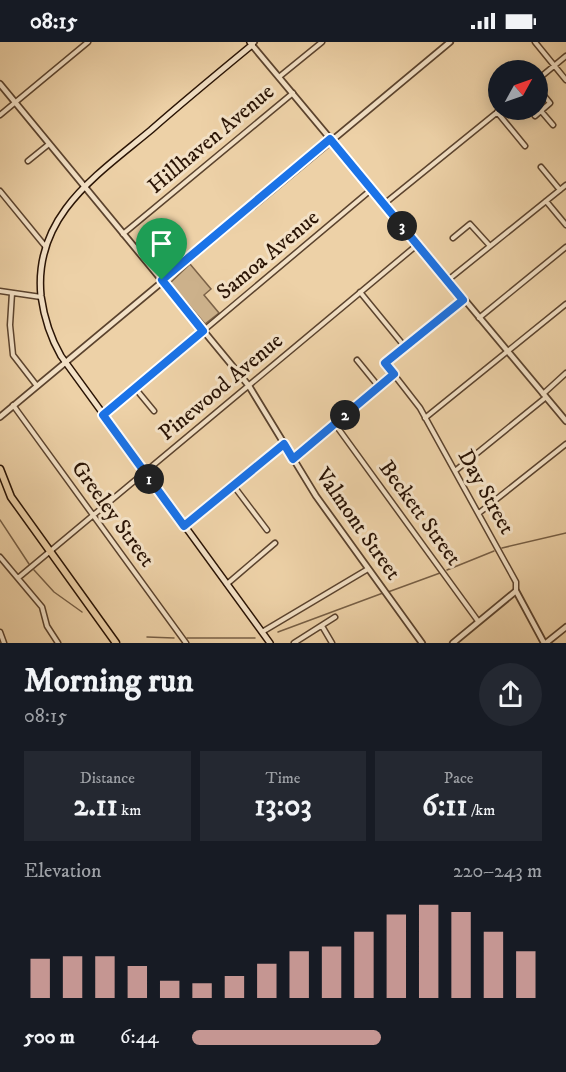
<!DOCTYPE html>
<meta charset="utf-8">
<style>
:root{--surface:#171b24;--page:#242831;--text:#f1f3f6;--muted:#9ea1a6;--accent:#c59692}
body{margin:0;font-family:"IM FELL DW Pica",serif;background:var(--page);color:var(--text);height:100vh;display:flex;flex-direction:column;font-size:22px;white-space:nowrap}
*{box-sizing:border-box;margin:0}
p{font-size:20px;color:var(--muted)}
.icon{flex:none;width:33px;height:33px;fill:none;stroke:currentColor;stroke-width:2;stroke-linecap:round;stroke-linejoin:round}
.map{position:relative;height:601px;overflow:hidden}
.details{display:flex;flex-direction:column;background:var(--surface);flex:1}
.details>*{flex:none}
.needle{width:39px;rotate:50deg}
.buttons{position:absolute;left:488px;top:18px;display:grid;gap:12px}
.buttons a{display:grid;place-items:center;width:60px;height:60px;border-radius:50%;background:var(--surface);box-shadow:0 3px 15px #0003;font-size:30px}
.pin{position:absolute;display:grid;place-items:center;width:51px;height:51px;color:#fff;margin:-62px -26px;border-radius:50% 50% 50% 0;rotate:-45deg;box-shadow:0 0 6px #0007}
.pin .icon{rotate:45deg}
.km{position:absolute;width:30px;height:30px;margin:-15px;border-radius:50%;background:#222;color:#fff;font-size:16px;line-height:30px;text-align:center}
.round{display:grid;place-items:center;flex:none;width:63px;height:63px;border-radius:32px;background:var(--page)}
.head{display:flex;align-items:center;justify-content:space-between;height:102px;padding:0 24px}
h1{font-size:33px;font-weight:700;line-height:45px}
.stats{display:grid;grid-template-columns:repeat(3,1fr);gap:9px;height:102px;padding:6px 24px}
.stats div{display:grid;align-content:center;border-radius:0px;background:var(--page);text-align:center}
.stats b{font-size:30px;font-weight:700}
.stats small{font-size:16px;font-weight:400}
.stats p{font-size:16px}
.chart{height:168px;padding:12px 24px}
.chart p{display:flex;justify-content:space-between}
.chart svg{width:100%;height:108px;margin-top:6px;stroke:var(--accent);stroke-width:6}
ul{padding:0 24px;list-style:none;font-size:20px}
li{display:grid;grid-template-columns:96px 72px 1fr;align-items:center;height:45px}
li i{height:15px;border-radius:8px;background:var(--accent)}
.status{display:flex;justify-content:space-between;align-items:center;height:42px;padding:0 30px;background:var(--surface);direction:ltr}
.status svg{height:16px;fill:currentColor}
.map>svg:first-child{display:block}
.green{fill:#ccb18b;stroke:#7b6248;stroke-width:1.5}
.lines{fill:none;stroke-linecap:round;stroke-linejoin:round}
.stream{stroke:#775f45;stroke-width:1.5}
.minor-casing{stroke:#5b432e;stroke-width:7}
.tertiary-casing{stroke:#5b432e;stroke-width:8}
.secondary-casing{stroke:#2a1405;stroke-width:8}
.primary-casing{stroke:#2a1405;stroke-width:9}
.minor{stroke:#f3e1c6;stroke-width:4}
.tertiary{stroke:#f3e1c6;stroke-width:4.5}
.secondary{stroke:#f3e1c6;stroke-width:5}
.primary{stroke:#edd1a7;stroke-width:6}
.route-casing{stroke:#fff;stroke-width:12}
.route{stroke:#1a73e8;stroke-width:8}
.labels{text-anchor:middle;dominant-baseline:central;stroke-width:6;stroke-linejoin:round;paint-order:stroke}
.street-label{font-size:22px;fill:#2a1405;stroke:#f3e1c6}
</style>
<div class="status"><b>08:15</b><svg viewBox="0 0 49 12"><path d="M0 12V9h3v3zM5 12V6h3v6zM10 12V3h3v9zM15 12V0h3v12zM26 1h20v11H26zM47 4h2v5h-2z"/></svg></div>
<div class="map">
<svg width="566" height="601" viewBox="0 0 566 601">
<rect width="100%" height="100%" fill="#edd1a7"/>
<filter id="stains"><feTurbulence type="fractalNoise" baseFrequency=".00333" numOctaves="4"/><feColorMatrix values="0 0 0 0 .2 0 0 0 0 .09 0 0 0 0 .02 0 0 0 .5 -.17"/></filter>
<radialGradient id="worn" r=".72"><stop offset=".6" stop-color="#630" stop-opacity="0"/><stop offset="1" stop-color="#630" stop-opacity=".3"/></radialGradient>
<path class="green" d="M190 222 211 247 204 253 219 271 205 282 170 241Z"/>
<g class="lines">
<path class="stream" d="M0 478 29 522
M502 506 566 491
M34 528 54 550 82 570
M447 528 494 509
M388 550 440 531
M278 590 383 551
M147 595 174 596
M187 596H255"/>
<g class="minor-casing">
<path id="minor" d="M535 0 566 38
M279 35 322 0
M537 38 566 14
M541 69 553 83
M497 70 525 104
M0 73 88 0
M535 74 550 61 537 45
M28 119 49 102
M541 125 560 148
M0 149 45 204
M546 159 566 183
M384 162 500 68
M123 192 293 51
M453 196 470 182 490 204
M448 238 566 143
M0 249 41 255
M360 250 405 305
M12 251 10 283 13 313 37 344
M463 258 385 321 420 366 516 540V549
M479 276 566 205
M357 318 379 345
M135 346 154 369
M543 352 566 331
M13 363 186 601
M103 373 372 147
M425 376 566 262
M335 382 478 579
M293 417 394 332
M455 429 545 356
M233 443 267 488
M479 471 566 402
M184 483 284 402
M0 515 42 565 47 584 58 601
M18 536 417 203
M227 542 275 501
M322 584 332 601
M0 590 4 601
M262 590 368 527
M294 601 335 575"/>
</g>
<g class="tertiary-casing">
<path id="tertiary" d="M254 0 252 3 566 379
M0 42 249 344 316 454 422 601
M0 375 450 0
M453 601 516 549 544 601
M546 601 566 585"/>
</g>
<g class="secondary-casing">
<path id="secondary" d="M250 0 252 3C218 31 184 59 151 88 97 133 33 174 41 254 44 275 50 295 61 314L270 601"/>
</g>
<g class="primary-casing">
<path id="primary" d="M0 427 11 455 116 601"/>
</g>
<use href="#minor" class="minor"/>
<use href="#tertiary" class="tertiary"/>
<use href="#secondary" class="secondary"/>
<use href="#primary" class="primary"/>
</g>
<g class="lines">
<g class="route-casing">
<path id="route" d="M330 97 463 258 385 321 394 332 293 417 284 402 184 484 103 373 203 289 162 238Z"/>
</g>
<use href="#route" class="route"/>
</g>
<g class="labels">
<g class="street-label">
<text transform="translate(211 97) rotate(-40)">Hillhaven Avenue</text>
<text transform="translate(268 213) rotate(-40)">Samoa Avenue</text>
<text transform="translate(221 345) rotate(-40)">Pinewood Avenue</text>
<text transform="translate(486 450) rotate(61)">Day Street</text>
<text transform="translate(420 471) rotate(54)">Beckett Street</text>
<text transform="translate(113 472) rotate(54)">Greeley Street</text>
<text transform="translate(358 482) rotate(55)">Valmont Street</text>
</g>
</g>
<rect width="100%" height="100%" filter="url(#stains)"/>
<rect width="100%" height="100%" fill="url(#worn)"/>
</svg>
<div class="buttons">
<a><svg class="needle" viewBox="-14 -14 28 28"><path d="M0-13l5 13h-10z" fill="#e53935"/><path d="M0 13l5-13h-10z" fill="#9ea1a6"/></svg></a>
</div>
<div class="pin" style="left:162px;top:238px;background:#1e9e55"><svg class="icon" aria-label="arrive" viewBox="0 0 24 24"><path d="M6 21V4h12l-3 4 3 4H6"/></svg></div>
<b class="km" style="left:149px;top:437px">1</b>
<b class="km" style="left:345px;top:373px">2</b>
<b class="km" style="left:402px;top:184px">3</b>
</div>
<section class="details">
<div class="head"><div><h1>Morning run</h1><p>08:15</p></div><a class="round"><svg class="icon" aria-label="share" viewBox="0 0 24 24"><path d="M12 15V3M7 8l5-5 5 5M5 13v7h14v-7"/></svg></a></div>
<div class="stats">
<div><p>Distance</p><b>2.11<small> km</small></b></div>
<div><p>Time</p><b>13:03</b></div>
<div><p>Pace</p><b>6:11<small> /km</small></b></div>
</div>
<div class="chart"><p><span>Elevation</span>220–243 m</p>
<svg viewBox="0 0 160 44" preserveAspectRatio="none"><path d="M5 44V28M15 44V27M25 44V27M35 44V31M45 44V37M55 44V38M65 44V35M75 44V30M85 44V25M95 44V23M105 44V17M115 44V10M125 44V6M135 44V9M145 44V17M155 44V25"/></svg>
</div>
<ul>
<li><b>500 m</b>6:44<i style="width:54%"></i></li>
</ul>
</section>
